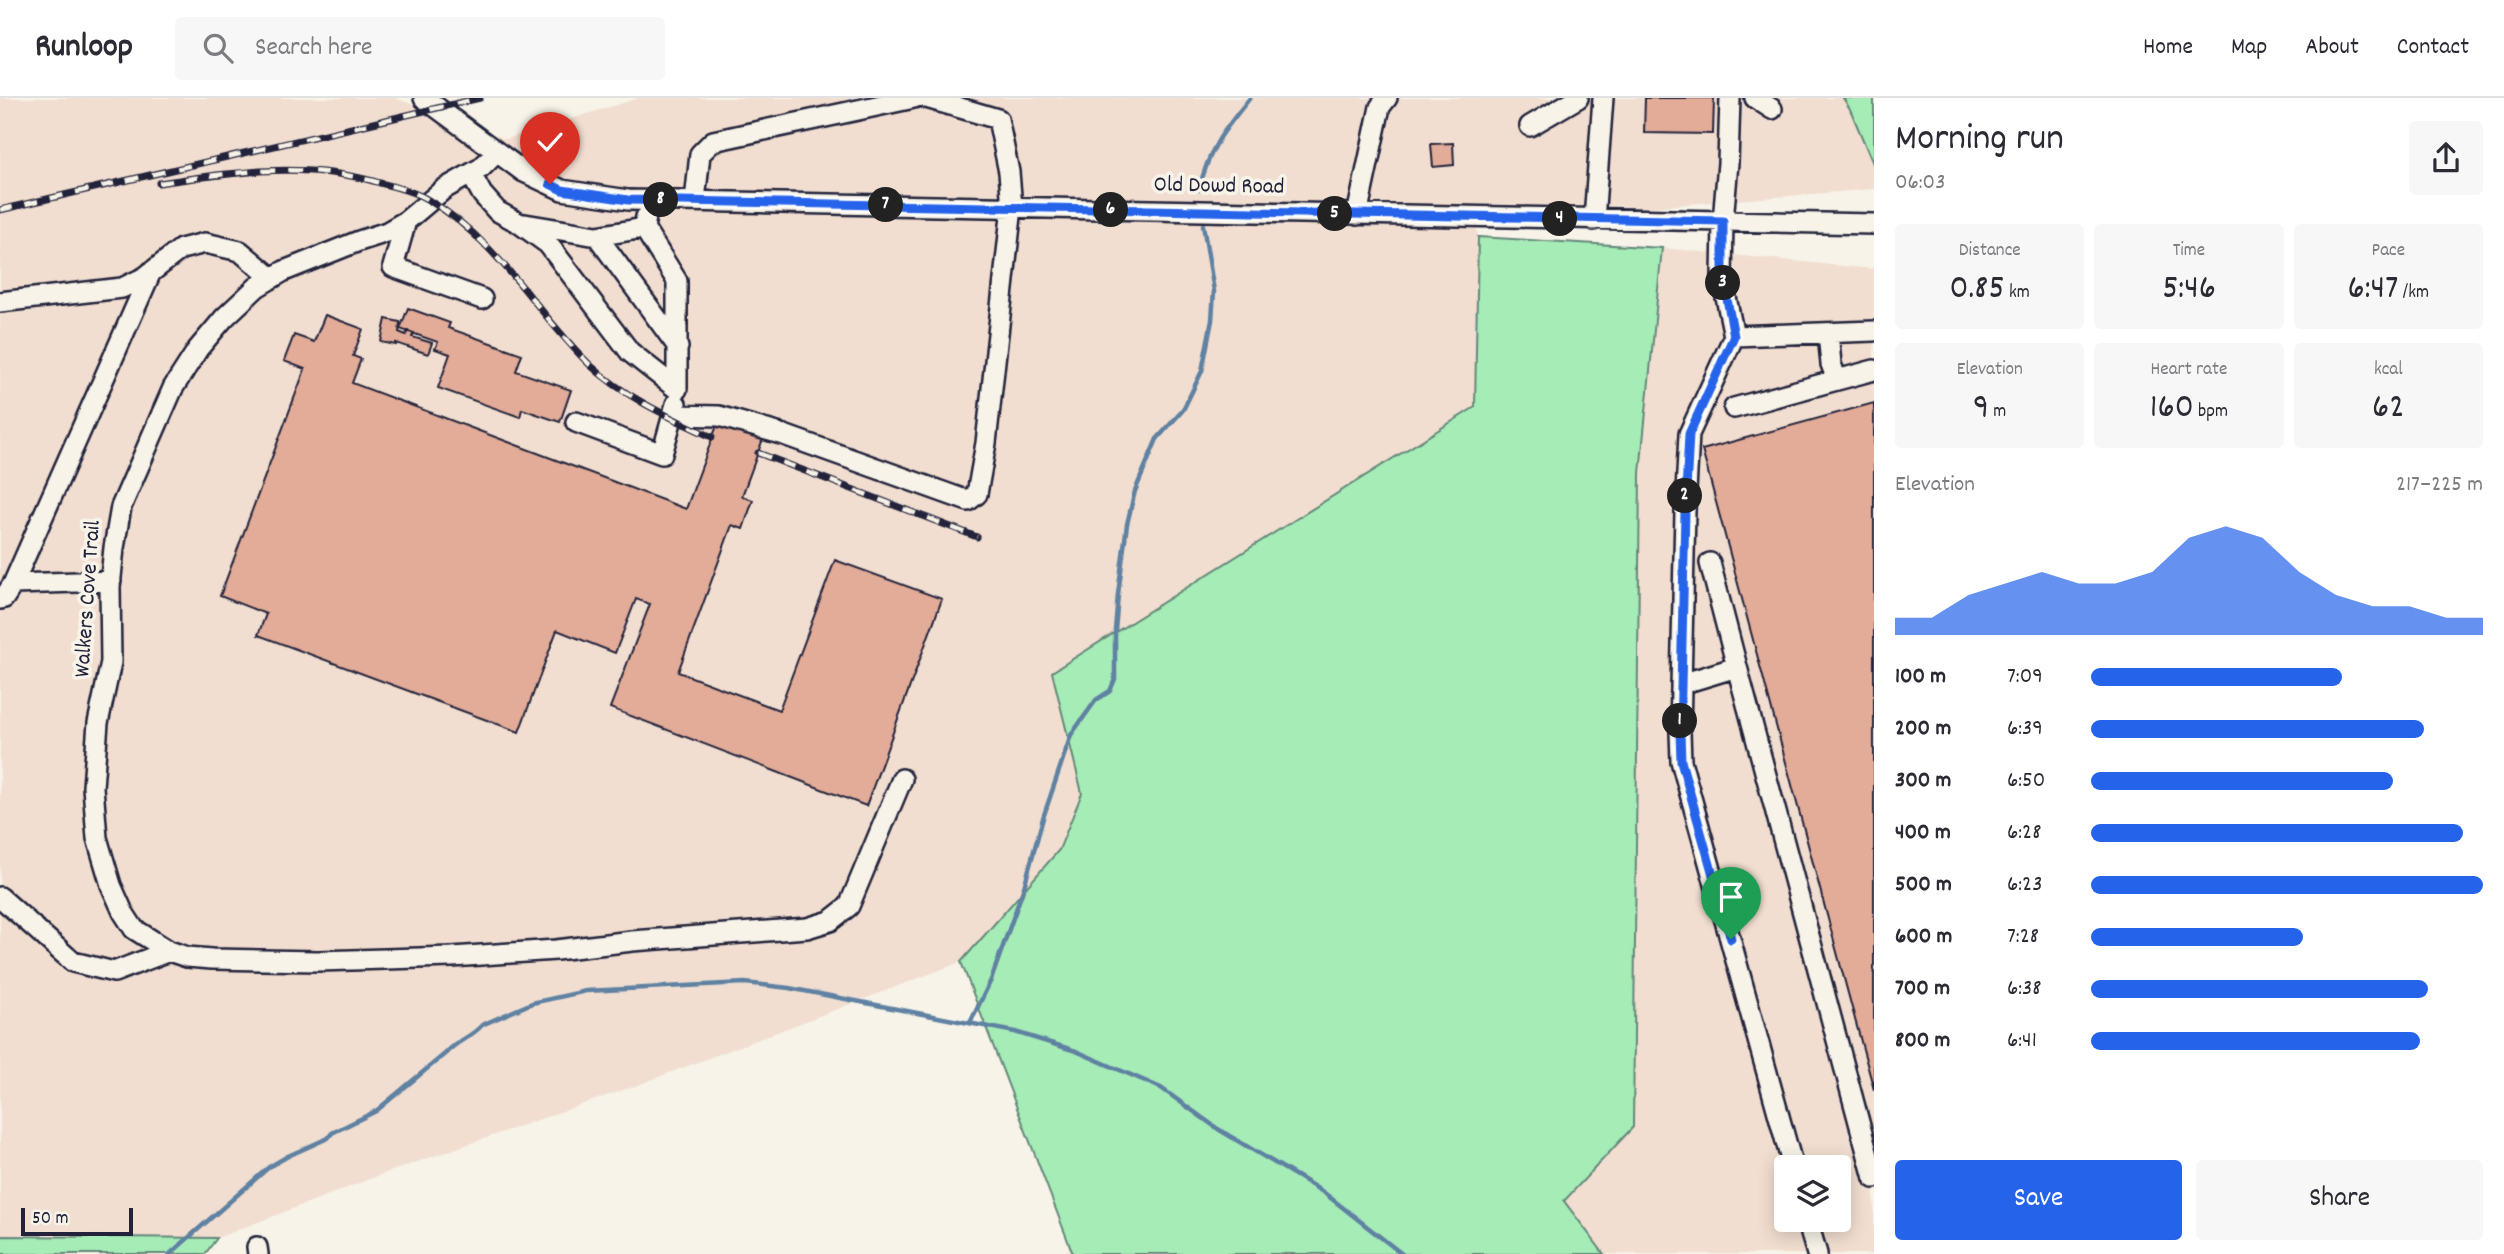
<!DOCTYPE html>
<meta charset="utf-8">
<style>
:root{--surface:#fff;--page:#f7f7f7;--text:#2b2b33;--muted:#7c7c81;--line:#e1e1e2;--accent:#2563eb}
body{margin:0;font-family:Dekko,sans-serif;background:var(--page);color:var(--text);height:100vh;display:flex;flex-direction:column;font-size:26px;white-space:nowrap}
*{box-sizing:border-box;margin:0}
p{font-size:23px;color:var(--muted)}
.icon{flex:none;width:38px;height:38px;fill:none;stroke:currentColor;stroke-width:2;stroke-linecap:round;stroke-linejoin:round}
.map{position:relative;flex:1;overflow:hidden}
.sheet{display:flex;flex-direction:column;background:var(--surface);width:630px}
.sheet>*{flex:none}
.buttons{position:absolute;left:1774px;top:1057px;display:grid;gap:14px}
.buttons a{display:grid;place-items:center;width:77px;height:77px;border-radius:7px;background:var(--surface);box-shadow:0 4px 18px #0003;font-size:35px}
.scale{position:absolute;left:21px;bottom:18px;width:112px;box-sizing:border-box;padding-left:7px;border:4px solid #22223b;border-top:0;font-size:19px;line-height:24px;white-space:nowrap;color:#22223b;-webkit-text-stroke:5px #f7f3e8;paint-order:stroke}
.pin{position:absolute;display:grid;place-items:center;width:60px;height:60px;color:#fff;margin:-72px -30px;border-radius:50% 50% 50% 0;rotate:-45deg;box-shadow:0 0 7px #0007}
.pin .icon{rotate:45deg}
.km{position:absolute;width:35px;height:35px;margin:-18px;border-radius:50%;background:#222;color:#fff;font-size:19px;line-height:35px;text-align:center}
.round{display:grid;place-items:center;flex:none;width:74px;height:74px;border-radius:7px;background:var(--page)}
.summary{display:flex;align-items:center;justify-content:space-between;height:119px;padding:0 21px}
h1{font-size:38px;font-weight:600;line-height:52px}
.stats{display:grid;grid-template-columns:repeat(3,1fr);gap:10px;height:119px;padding:7px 21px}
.stats div{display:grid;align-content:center;border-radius:7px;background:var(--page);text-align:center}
.stats b{font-size:35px;font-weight:600}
.stats small{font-size:19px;font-weight:400}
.stats p{font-size:19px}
.chart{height:196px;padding:14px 21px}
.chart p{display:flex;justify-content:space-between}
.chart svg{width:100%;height:126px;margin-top:7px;fill:var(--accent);opacity:.7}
.cta{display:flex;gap:14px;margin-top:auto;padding:14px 21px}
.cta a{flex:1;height:80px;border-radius:7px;background:var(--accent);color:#fff;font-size:28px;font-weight:600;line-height:80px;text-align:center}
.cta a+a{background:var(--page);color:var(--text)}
ul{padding:0 21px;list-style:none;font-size:23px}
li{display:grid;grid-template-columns:112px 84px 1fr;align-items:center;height:52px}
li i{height:18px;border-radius:9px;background:var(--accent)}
header{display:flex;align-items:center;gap:42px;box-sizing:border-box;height:98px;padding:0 35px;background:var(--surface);border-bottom:2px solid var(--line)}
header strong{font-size:33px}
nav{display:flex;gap:38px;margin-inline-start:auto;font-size:24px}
.search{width:490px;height:63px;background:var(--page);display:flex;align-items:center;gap:18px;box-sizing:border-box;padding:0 24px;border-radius:7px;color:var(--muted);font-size:26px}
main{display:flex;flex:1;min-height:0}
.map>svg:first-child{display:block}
.built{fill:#f1ded0;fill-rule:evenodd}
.green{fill:#a6ecb7;stroke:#648779;stroke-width:2}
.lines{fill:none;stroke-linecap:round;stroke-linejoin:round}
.stream{stroke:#5f81a2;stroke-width:4.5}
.building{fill:#e2ac98;stroke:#22223b;stroke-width:2}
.minor-casing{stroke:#22223b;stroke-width:24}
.minor{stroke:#f7f3e8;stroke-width:19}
.rail-casing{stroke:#22223b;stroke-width:7}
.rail{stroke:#f7f3e8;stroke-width:4.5;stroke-dasharray:13;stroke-linecap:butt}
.route-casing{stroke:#fff;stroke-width:14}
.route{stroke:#2563eb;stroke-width:9}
.labels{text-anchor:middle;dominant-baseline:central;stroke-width:7;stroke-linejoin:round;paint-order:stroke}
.street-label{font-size:23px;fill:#22223b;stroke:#f7f3e8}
</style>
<header>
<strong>Runloop</strong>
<div class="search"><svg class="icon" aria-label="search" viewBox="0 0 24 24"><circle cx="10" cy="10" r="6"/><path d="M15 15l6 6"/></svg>Search here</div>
<nav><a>Home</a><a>Map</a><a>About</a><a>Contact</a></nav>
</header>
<main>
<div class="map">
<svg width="1874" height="1156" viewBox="0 0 1874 1156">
<rect width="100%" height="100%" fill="#f7f3e8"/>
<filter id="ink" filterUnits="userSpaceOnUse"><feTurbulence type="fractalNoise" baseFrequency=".0143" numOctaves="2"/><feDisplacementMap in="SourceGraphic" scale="14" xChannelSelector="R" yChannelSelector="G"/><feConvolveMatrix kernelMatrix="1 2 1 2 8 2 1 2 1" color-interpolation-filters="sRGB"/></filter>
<g filter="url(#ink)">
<path class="built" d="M0 0H395L506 41 639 0H1843L1850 11 1874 68V91L1651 109 1473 106 1478 139 1475 309 1052 574 1082 695 1059 752 961 864 635 988 380 1077 217 1140 0 1139Z
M1662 150 1874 171V1156H1604L1564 1103 1633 1029 1640 375ZM1787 1069H1839V1122H1787Z"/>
<path class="green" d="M1843 0H1874V68L1850 11Z
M1478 139 1662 150 1640 375 1633 1029 1564 1103 1604 1156H1073L961 864 1059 752 1082 695 1052 574 1475 309Z
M4 1138 217 1140 205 1156H0V1139Z"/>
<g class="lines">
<path class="stream" d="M1199 92C1209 50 1223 33 1250 0
M970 925 991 882 1024 789 1043 720 1071 637 1096 602 1110 593 1115 581V533L1118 496 1127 426 1135 393 1157 341 1183 312 1202 273 1212 222 1214 193 1203 127
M170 1156 269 1069 288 1058 328 1040 332 1035 376 1013 446 955C456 943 472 939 482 927L532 905 586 893 745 885 789 890 1015 934 1076 953 1161 990 1218 1031 1323 1094 1402 1156"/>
</g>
<path class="building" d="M1645 0H1714L1713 36 1644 35Z
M1453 45 1454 67 1433 69 1431 46Z
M408 210 450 225 448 230 522 256 516 273 571 292 560 324 522 311 520 319 438 290 450 256 435 251 438 244 400 231Z
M325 217 363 231 353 258 361 261 352 285 686 411 719 322 764 338 742 398 753 402 743 431 732 427 678 574 779 612 835 462 942 501 866 708 610 610 650 506 636 501 615 555 557 532 519 634 258 537 266 516 220 498 305 271 284 263 294 237 314 244Z
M386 221 400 224 399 234 406 237 408 233 414 235 412 239 432 245 428 256 396 245V247L381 244Z
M1874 305V992L1702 352Z"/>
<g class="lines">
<g class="minor-casing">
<path id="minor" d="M424 0 524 74 562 92 628 102 1874 126
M1730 0 1728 65 1723 123 1722 180 1734 238 1689 336 1685 413 1680 634 1681 663 1793 1069
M1755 0 1772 11
M1530 28 1578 0
M496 55 481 70 444 91 406 123 387 134 359 143 284 173 257 189 224 220 198 251 173 290 121 409 114 450 110 489 111 564 98 625 93 689 97 740 111 787 123 814 134 831 169 853 187 859 212 861 318 863 452 859 556 852 632 843 807 830 830 823 849 808 902 681
M471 76 482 96 497 113 519 125 597 138 644 130 646 119
M695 103 700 56 713 43 914 0
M1357 117 1380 9 1387 0
M1594 122 1603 0
M406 123 393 169 482 201
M519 125 548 146 630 254 677 291V183L644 130
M597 138 678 249
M0 204 122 190 145 179 181 151 205 145 240 153 272 180
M1734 238 1874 233
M1837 282 1874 272
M1734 310 1837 282 1831 266 1828 235
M674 317 719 318 784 337 968 403 977 396 986 345 1012 109 1009 74 998 21 926 0
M576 324 662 356 676 306
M1710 465 1737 569
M13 486 151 174
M0 501 4 500 13 486 111 483
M1681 586 1737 569 1874 1080
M0 799 73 864 114 874 169 853
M1807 1122 1817 1156
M257 1149 258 1156"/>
</g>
<use href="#minor" class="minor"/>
<g class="rail-casing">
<path id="rail" d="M159 85C236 74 304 63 380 85 396 89 416 94 430 103 499 144 534 212 589 266 624 299 669 319 712 339
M0 112 480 0
M758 355 977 439"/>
</g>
<use href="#rail" class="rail"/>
</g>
</g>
<g class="lines" filter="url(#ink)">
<g class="route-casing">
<path id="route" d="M550 86 562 92 628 102 1723 123V180L1734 238 1689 336 1685 413 1680 634 1681 663 1731 841"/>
</g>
<use href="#route" class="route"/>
</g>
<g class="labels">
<g class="street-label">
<text transform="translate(1219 89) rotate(1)">Old Dowd Road</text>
<text transform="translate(89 501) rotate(-86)">Walkers Cove Trail</text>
</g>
</g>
</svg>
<div class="buttons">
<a><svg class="icon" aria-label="layers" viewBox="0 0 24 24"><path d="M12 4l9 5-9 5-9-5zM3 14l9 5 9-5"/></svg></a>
</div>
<div class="scale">50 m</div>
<div class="pin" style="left:1731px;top:841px;background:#1e9e55"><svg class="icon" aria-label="arrive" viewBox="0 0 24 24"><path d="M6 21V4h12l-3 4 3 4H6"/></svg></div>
<div class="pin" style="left:550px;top:86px;background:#d93025"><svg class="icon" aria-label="check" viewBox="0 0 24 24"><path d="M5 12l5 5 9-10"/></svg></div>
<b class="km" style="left:1680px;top:623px">1</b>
<b class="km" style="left:1685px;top:398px">2</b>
<b class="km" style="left:1723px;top:185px">3</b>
<b class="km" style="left:1560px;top:121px">4</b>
<b class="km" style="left:1335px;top:116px">5</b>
<b class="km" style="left:1111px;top:112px">6</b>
<b class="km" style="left:886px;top:107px">7</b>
<b class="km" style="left:661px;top:102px">8</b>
</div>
<section class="sheet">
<div class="summary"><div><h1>Morning run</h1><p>06:03</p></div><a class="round"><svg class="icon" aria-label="share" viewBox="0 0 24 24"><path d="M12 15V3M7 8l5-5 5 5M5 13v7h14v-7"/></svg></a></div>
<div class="stats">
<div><p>Distance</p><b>0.85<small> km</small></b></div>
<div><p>Time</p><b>5:46</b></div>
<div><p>Pace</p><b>6:47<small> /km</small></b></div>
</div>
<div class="stats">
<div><p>Elevation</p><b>9<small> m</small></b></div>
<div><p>Heart rate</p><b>160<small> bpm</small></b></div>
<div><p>kcal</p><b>62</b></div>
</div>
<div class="chart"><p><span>Elevation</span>217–225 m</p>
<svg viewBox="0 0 160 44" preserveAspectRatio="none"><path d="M0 44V38L10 38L20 30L30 26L40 22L50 26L60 26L70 22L80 10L90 6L100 10L110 22L120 30L130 34L140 34L150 38L160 38V44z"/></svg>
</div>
<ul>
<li><b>100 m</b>7:09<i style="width:64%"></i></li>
<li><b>200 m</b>6:39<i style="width:85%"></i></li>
<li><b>300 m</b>6:50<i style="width:77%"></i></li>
<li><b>400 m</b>6:28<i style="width:95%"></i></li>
<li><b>500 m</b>6:23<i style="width:100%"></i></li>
<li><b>600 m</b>7:28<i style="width:54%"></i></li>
<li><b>700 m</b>6:38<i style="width:86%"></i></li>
<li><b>800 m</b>6:41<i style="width:84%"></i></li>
</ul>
<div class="cta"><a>Save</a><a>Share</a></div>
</section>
</main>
